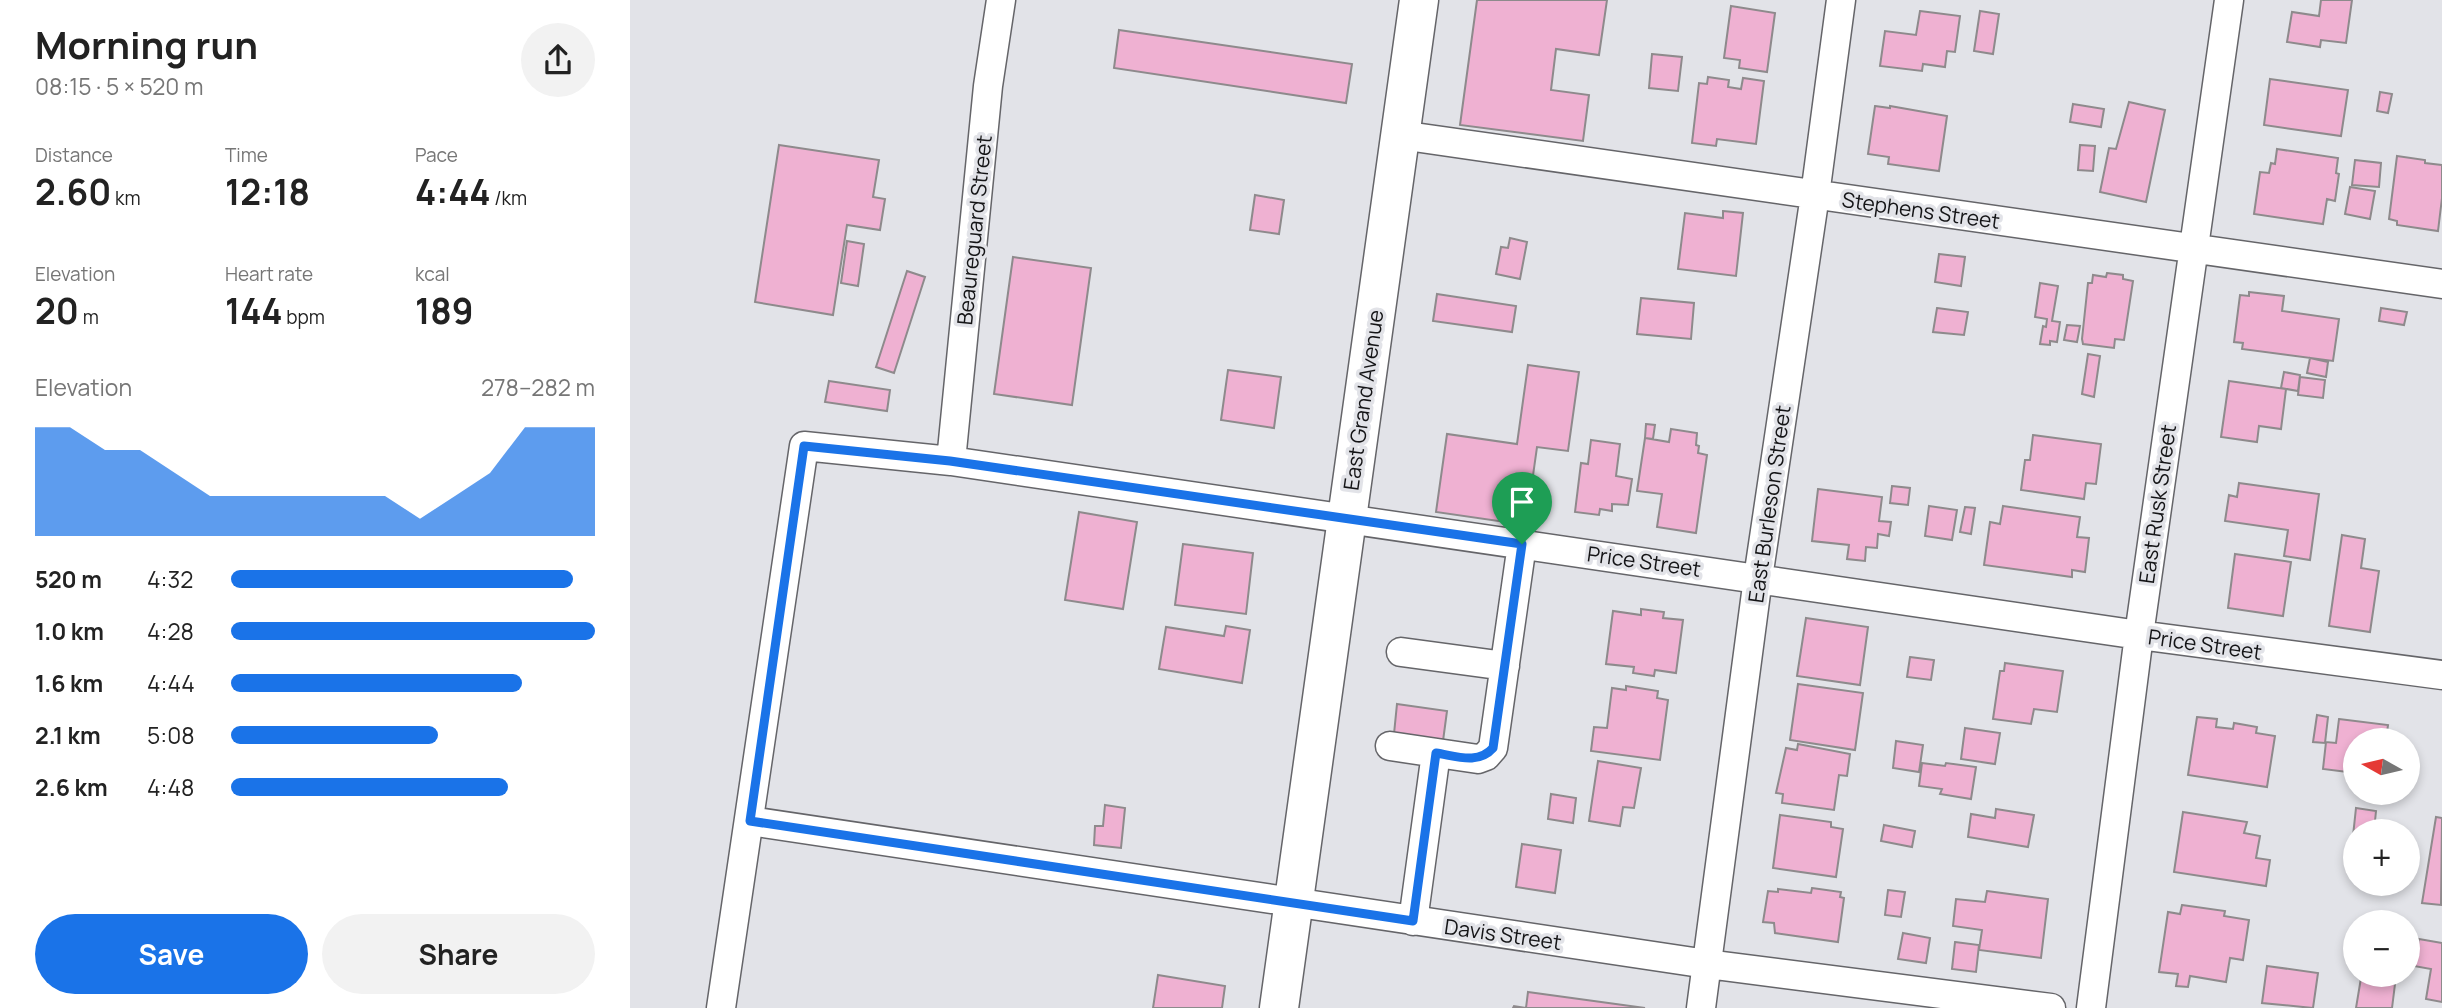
<!DOCTYPE html>
<meta charset="utf-8">
<style>
:root{--surface:#fff;--page:#f2f2f2;--text:#222;--muted:#767676;--accent:#1a73e8}
body{margin:0;font-family:Manrope,sans-serif;background:var(--page);color:var(--text);height:100vh;display:flex;flex-direction:column;font-size:26px;white-space:nowrap}
*{box-sizing:border-box;margin:0}
p{font-size:23px;color:var(--muted)}
.icon{flex:none;width:38px;height:38px;fill:none;stroke:currentColor;stroke-width:2;stroke-linecap:round;stroke-linejoin:round}
.map{position:relative;flex:1;overflow:hidden}
.drawer{display:flex;flex-direction:column;background:var(--surface);width:630px}
.drawer>*{flex:none}
.needle{width:46px;rotate:278deg}
.buttons{position:absolute;left:1713px;top:728px;display:grid;gap:14px}
.buttons a{display:grid;place-items:center;width:77px;height:77px;border-radius:50%;background:var(--surface);box-shadow:0 4px 10px #0003;font-size:35px}
.pin{position:absolute;display:grid;place-items:center;width:60px;height:60px;color:#fff;margin:-72px -30px;border-radius:50% 50% 50% 0;rotate:-45deg;box-shadow:0 0 7px #0007}
.pin .icon{rotate:45deg}
.round{display:grid;place-items:center;flex:none;width:74px;height:74px;border-radius:37px;background:var(--page)}
.overview{display:flex;align-items:center;justify-content:space-between;height:119px;padding:0 35px}
h1{font-size:38px;font-weight:700;line-height:52px}
.figures{display:grid;grid-template-columns:repeat(3,1fr);gap:10px;height:119px;padding:7px 35px}
.figures div{display:grid;align-content:center}
.figures b{font-size:35px;font-weight:700}
.figures small{font-size:19px;font-weight:400}
.figures p{font-size:19px}
.chart{height:196px;padding:14px 35px}
.chart p{display:flex;justify-content:space-between}
.chart svg{width:100%;height:126px;margin-top:7px;fill:var(--accent);opacity:.7}
.action{display:flex;gap:14px;margin-top:auto;padding:14px 35px}
.action a{flex:1;height:80px;border-radius:42px;background:var(--accent);color:#fff;font-size:28px;font-weight:700;line-height:80px;text-align:center}
.action a+a{background:var(--page);color:var(--text)}
ul{padding:0 35px;list-style:none;font-size:23px}
li{display:grid;grid-template-columns:112px 84px 1fr;align-items:center;height:52px}
li i{height:18px;border-radius:9px;background:var(--accent)}
main{display:flex;flex:1;min-height:0}
.map>svg:first-child{display:block}
.building{fill:#efb1d2;stroke:#8e8a8c;stroke-width:2}
.lines{fill:none;stroke-linecap:round;stroke-linejoin:round}
.minor-casing{stroke:#656569;stroke-width:31}
.highway-casing{stroke:#656569;stroke-width:41}
.minor{stroke:#fff;stroke-width:28}
.highway{stroke:#fff;stroke-width:38}
.route-casing{stroke:#fff;stroke-width:14}
.route{stroke:#1a73e8;stroke-width:9}
.labels{text-anchor:middle;dominant-baseline:central;stroke-width:7;stroke-linejoin:round;paint-order:stroke}
.street-label{font-size:21px;fill:#141416;stroke:#e2e3e8}
</style>
<main>
<section class="drawer">
<div class="overview"><div><h1>Morning run</h1><p>08:15 · 5 × 520 m</p></div><a class="round"><svg class="icon" aria-label="share" viewBox="0 0 24 24"><path d="M12 15V3M7 8l5-5 5 5M5 13v7h14v-7"/></svg></a></div>
<div class="figures">
<div><p>Distance</p><b>2.60<small> km</small></b></div>
<div><p>Time</p><b>12:18</b></div>
<div><p>Pace</p><b>4:44<small> /km</small></b></div>
</div>
<div class="figures">
<div><p>Elevation</p><b>20<small> m</small></b></div>
<div><p>Heart rate</p><b>144<small> bpm</small></b></div>
<div><p>kcal</p><b>189</b></div>
</div>
<div class="chart"><p><span>Elevation</span>278–282 m</p>
<svg viewBox="0 0 160 44" preserveAspectRatio="none"><path d="M0 44V6L10 6L20 14L30 14L40 22L50 30L60 30L70 30L80 30L90 30L100 30L110 38L120 30L130 22L140 6L150 6L160 6V44z"/></svg>
</div>
<ul>
<li><b>520 m</b>4:32<i style="width:94%"></i></li>
<li><b>1.0 km</b>4:28<i style="width:100%"></i></li>
<li><b>1.6 km</b>4:44<i style="width:80%"></i></li>
<li><b>2.1 km</b>5:08<i style="width:57%"></i></li>
<li><b>2.6 km</b>4:48<i style="width:76%"></i></li>
</ul>
<div class="action"><a>Save</a><a>Share</a></div>
</section>
<div class="map">
<svg width="1812" height="1008" viewBox="0 0 1812 1008">
<rect width="100%" height="100%" fill="#e2e3e8"/>
<path class="building" d="M847 0H977L969 55 926 49 921 90 959 95 953 141 830 125Z
M1691 0H1722L1716 43 1691 40 1690 47 1657 42 1662 12 1689 16Z
M1101 6 1145 13 1137 72 1109 68 1110 60 1094 58Z
M1290 11 1330 16 1325 52 1317 51 1315 67 1293 64 1292 71 1250 66 1255 31 1286 35Z
M1350 11 1369 14 1363 54 1344 51Z
M489 30 722 64 716 103 484 68Z
M1022 54 1052 57 1048 91 1019 88Z
M1078 77 1099 80 1098 87 1111 89 1113 78 1134 81 1126 144 1087 139 1086 146 1062 143 1069 83 1077 84Z
M1640 79 1718 90 1711 136 1634 125Z
M1750 92 1762 94 1758 113 1747 111Z
M1499 102 1535 110 1516 202 1470 192 1479 148 1486 149Z
M1443 104 1474 109 1471 127 1440 122Z
M1245 106 1260 108V106L1317 116 1309 171 1258 164 1259 157 1238 154Z
M149 145 249 160 243 197 255 199 250 230 217 225 203 315 125 302Z
M1450 145 1465 146 1463 171 1448 170Z
M1647 149 1708 158 1706 173 1709 174 1705 201 1697 199 1693 224 1624 214 1630 172 1639 173 1641 163 1645 164Z
M1767 156 1795 160V163L1812 165V198L1808 231 1767 225V221L1759 219Z
M1725 160 1751 163 1749 187 1722 185Z
M1720 187 1745 191 1740 219 1715 214Z
M625 195 654 200 649 234 620 230Z
M1093 211 1113 213 1106 276 1048 269 1055 213 1093 218Z
M880 238 897 242 890 279 866 274 871 247 878 248Z
M217 241 234 244 228 286 211 283Z
M1309 254 1335 257 1331 286 1305 282Z
M383 257 461 268 442 405 364 394Z
M277 271 295 277 264 373 246 367Z
M1477 273 1493 275V279L1503 281 1494 340 1485 339 1484 348 1453 344 1452 339 1458 283H1462L1463 275 1476 277Z
M1410 283 1428 286 1422 321 1430 322 1427 342 1420 341V345L1410 344 1413 326 1416 327 1417 319 1405 317Z
M1619 292 1654 296 1652 311 1709 319 1703 361 1612 349 1613 343 1604 342 1610 295 1619 296Z
M807 294 886 306 882 332 803 321Z
M1011 298 1064 303 1061 339 1007 334Z
M1307 308 1338 312 1334 335 1303 332Z
M1751 308 1777 312 1774 325 1749 321Z
M1437 325 1450 326 1447 342 1434 340Z
M1458 354 1470 356 1464 397 1452 394Z
M1680 358 1698 362 1696 377 1677 373Z
M898 365 949 372 938 451 907 447 896 525 806 512 817 434 887 444Z
M598 370 651 377 644 428 591 420Z
M1654 372 1670 375 1668 391 1651 388Z
M1670 377 1695 380 1693 398 1668 395Z
M199 381 260 390 257 411 195 402Z
M1599 381 1656 389 1651 429 1629 426 1627 442 1591 437Z
M1016 424 1025 425 1023 439 1015 438Z
M1041 429 1067 433 1066 445 1069 446 1068 453 1077 455 1066 533 1027 527 1032 494 1007 491 1015 438 1039 442Z
M1403 435 1471 444 1466 484 1456 483 1454 499 1391 490 1395 460H1400Z
M961 440 990 444 986 476 1002 479 998 505 982 504V511L970 509 969 515 945 512 951 463 958 464Z
M1609 483 1689 494 1680 560 1654 556 1658 530 1595 521 1599 495 1607 497Z
M1262 486 1280 488 1278 505 1260 503Z
M1188 489 1252 497 1249 521 1261 522 1259 536 1248 534 1247 548 1236 547 1235 561 1217 559 1219 545 1182 541Z
M1299 506 1327 510 1322 540 1295 536Z
M1373 506 1450 517 1447 537 1459 538 1455 572 1442 570V577L1354 565 1360 522 1370 524Z
M1335 507 1345 508 1341 534 1330 532Z
M449 512 507 522 493 609 435 600Z
M1712 535 1735 539 1731 568 1749 571 1740 632 1699 626Z
M553 544 623 553 616 614 545 605Z
M1605 554 1661 562 1653 616 1598 608Z
M1011 609 1034 612 1033 618 1053 620 1046 673 1025 670 1024 676 1003 673 1004 667 976 664 983 611 1011 615Z
M1176 618 1238 627 1230 685 1167 676Z
M596 626 620 630 612 683 529 669 536 627 594 636Z
M1280 657 1304 660 1301 680 1277 677Z
M1375 663 1433 671 1427 712 1404 709 1401 724 1363 719 1370 671H1374Z
M1168 684 1233 693 1225 750 1160 740Z
M996 686 1028 691 1027 698 1038 700 1030 760 961 751 964 727 977 728 982 688 996 690Z
M767 704 817 711 813 741 764 734Z
M1687 715 1698 717 1695 743 1683 742Z
M1567 717 1587 719 1586 727 1603 729 1604 723 1627 727 1626 733 1645 736 1637 787 1558 775Z
M1709 719 1758 725 1756 740H1726V773L1693 769 1696 742 1706 743Z
M1335 728 1370 733 1365 764 1331 759Z
M1266 741 1293 745 1289 772 1263 768Z
M1168 744 1220 754 1217 776 1209 775 1204 810 1152 803 1153 794 1146 793 1156 748 1167 750Z
M968 761 1011 768 1004 808 993 807 990 826 959 821Z
M1292 763 1315 766 1316 763 1346 767 1341 799 1310 794 1312 789 1289 786Z
M921 794 946 798 943 823 918 819Z
M475 805 495 808 491 848 464 845 465 826H473Z
M1726 808 1746 811 1744 831H1726V836H1723Z
M1366 809 1404 815 1398 847 1338 837 1341 814 1365 818Z
M1553 812 1617 822 1614 833 1630 836 1626 858 1640 860 1636 886 1544 872Z
M1150 815 1201 822V827L1213 829 1206 877 1143 868Z
M1806 817 1812 818 1811 905 1792 903Z
M1254 825 1285 831 1282 847 1251 841Z
M892 844 931 850 925 893 886 887Z
M1182 888 1211 892 1210 897 1214 898 1208 942 1145 933 1144 923 1133 922 1138 891 1148 892V889L1181 893Z
M1258 890 1275 892 1271 917 1255 915Z
M1357 891 1418 899 1411 958 1349 950 1352 930 1323 926 1326 899 1355 902Z
M1552 905 1595 911 1594 916 1619 920 1613 960 1600 958 1596 982 1560 976 1558 987 1546 986 1548 974 1529 972 1538 912 1550 914Z
M1273 933 1300 938 1296 963 1268 959Z
M1789 939 1812 943V1002L1796 999 1801 969 1784 966Z
M1325 942 1349 945 1346 972 1322 969Z
M1637 966 1688 973 1683 1008 1632 1003Z
M528 975 595 986 592 1008H523Z
M1731 978 1765 984 1762 1008H1726Z
M898 992 1015 1008H883L884 1006 896 1008Z"/>
<g class="lines">
<g class="minor-casing">
<path id="minor" d="M770 135 1812 284
M321 461 358 86 371 0
M771 652 875 666
M760 746 848 759 856 756 863 748 892 544
M120 821 1077 964 1421 1008
M783 921 806 753
M91 1008 174 446 321 461 1509 635 1812 675
M1071 1008 1128 578 1185 195 1211 0
M1461 1008 1509 635 1599 0"/>
</g>
<g class="highway-casing">
<path id="highway" d="M649 1008 789 0"/>
</g>
<use href="#minor" class="minor"/>
<use href="#highway" class="highway"/>
</g>
<g class="lines">
<g class="route-casing">
<path id="route" d="M174 446 320 461 892 544 863 748C848 765 826 756 806 753L783 921 120 821Z"/>
</g>
<use href="#route" class="route"/>
</g>
<g class="labels">
<g class="street-label">
<text transform="translate(1291 210) rotate(8)">Stephens Street</text>
<text transform="translate(344 230) rotate(-84)">Beaureguard Street</text>
<text transform="translate(733 400) rotate(-82)">East Grand Avenue</text>
<text transform="translate(1139 504) rotate(-82)">East Burleson Street</text>
<text transform="translate(1527 504) rotate(-82)">East Rusk Street</text>
<text transform="translate(1014 561) rotate(8)">Price Street</text>
<text transform="translate(1575 644) rotate(8)">Price Street</text>
<text transform="translate(873 934) rotate(8)">Davis Street</text>
</g>
</g>
</svg>
<div class="buttons">
<a><svg class="needle" viewBox="-14 -14 28 28"><path d="M0-13l5 13h-10z" fill="#e53935"/><path d="M0 13l5-13h-10z" fill="#767676"/></svg></a>
<a>+</a>
<a>−</a>
</div>
<div class="pin" style="left:892px;top:544px;background:#1e9e55"><svg class="icon" aria-label="arrive" viewBox="0 0 24 24"><path d="M6 21V4h12l-3 4 3 4H6"/></svg></div>
</div>
</main>
